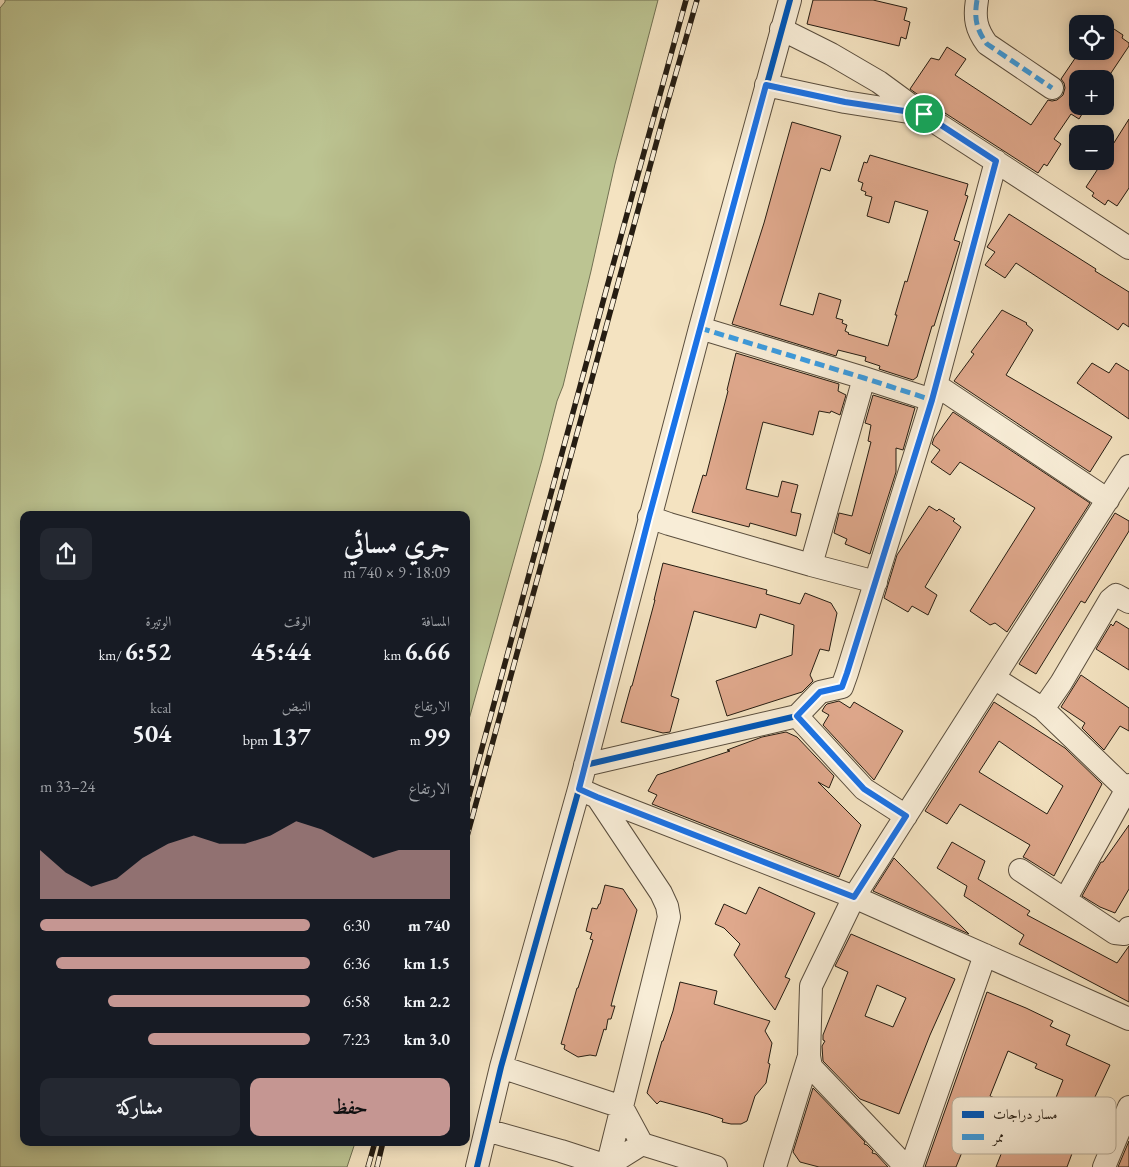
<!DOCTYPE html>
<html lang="ar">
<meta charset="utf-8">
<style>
:root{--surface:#171b24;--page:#242831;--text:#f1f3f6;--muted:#9ea1a6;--accent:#c59692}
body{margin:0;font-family:"EB Garamond",Amiri,serif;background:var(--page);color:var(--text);direction:rtl;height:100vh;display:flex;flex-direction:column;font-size:19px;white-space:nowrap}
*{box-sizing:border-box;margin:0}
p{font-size:16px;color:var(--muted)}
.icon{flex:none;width:28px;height:28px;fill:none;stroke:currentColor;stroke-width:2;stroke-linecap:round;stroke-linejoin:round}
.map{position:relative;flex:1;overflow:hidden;direction:ltr}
.side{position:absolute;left:20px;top:511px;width:450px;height:635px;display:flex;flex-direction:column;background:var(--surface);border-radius:10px;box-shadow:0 2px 12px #0003;direction:rtl}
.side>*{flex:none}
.tools{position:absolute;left:1069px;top:15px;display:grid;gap:10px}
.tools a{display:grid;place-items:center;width:45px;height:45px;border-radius:10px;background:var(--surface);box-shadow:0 2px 12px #0003;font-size:25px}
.pin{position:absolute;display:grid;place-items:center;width:42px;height:42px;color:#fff;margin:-21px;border:2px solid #fff;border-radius:50%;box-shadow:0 1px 5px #0007}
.round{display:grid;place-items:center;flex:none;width:52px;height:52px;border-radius:10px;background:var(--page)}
.summary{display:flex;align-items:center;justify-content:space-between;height:85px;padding:0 20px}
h1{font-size:28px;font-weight:700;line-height:38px}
.stats{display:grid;grid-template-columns:repeat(3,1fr);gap:8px;height:85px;padding:5px 20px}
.stats div{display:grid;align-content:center}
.stats b{font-size:25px;font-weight:700}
.stats small{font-size:14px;font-weight:400}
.stats p{font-size:14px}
.chart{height:140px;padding:10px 20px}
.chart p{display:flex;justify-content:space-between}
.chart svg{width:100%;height:90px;margin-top:5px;fill:var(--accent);opacity:.7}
.action{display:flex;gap:10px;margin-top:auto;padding:10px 20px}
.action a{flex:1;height:58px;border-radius:10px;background:var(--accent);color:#111;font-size:20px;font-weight:700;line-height:58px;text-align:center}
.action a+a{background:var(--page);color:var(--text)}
ul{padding:0 20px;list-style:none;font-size:16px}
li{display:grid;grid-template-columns:80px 60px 1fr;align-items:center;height:38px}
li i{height:12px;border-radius:6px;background:var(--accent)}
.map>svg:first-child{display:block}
.green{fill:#bcc492;stroke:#717052}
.building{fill:#dfa88c;stroke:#261d12;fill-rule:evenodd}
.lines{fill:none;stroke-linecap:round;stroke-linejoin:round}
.minor-casing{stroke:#5a4e3e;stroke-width:24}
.minor{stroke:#f8edd7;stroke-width:22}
.rail-casing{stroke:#261d12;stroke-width:5.5}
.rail{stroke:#f8edd7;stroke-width:4;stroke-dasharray:11;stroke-linecap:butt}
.quiet{stroke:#3c9bde;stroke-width:5;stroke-dasharray:10 5;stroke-linecap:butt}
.cycleway-casing{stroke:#f8edd7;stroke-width:9}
.cycleway{stroke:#0057b8;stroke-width:6}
.route-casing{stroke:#fff;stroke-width:10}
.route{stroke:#1a73e8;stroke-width:6}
.key{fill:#f8edd7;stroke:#b9af9c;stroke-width:1}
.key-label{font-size:14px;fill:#261d12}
</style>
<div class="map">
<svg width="1129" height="1167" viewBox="0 0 1129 1167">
<rect width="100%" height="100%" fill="#f4e3c1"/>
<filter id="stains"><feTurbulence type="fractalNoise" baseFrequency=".004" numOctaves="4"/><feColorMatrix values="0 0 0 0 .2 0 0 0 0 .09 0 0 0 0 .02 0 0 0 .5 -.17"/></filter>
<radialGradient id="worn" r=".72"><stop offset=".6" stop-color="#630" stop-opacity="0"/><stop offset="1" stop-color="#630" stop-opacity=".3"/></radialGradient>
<path class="green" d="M5 0H658L615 164 591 271 563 386 557 401 542 460 466 730V515H24V1142L355 1143 347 1167H0V8L5 2Z"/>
<path class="building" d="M813 0H873L907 8 904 20 910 22 906 39 901 37 899 46 807 24Z
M1105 23 1123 35 1122 38 1129 43V46L1105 82V79H1078V106H1087L1079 119 1071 114 1054 139 1061 144 1047 166 1044 164 1038 173 931 104 910 89 931 58 939 60 947 47 966 59 955 75 1031 125 1048 100 1052 101 1057 100 1063 95 1065 88 1064 83 1061 79 1080 51H1105Z
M1129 119V188L1117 206 1108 200 1105 205 1092 196 1094 193 1086 187 1103 161H1105V157Z
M792 122 841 136 830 171 821 168 780 305 813 315 819 293 841 300 836 318 843 320 842 323 847 325 845 331 849 333 848 334 888 346 897 315H895L905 281 907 282 928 211 895 201 889 223 867 216 872 197 865 195 866 192 861 190 863 183 858 181 864 162 867 163 870 155 968 184 965 195 968 196 954 240 960 242 934 326H932L917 377 913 380 879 369 880 366 865 361 866 357 838 350 836 356 732 324 764 223Z
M1009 214 1096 269 1095 271 1129 292V327L1123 323 1118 330 1016 263 1005 278 985 265 995 252 987 247Z
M1002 310 1027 323 1026 324 1033 330 1006 375 1112 437 1090 472 954 381 974 354 971 352Z
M736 353 839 384 838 391 846 395 840 415 831 411 830 413 819 411 813 435 763 422 746 489 778 497 782 481 798 485 791 512 801 514 796 536 750 523 749 527 692 512 703 475 706 476 728 391 727 390Z
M1092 363 1109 373 1116 363 1129 371V419L1077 383Z
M873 395 915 408 903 450 896 448V472L870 554 845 544 847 539 834 533 839 513 852 516 871 442 868 441 871 425 865 423Z
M953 412 1090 503 1007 632 995 623 990 625 970 611 1035 508 960 462 950 475 931 462 940 450 932 444 934 438Z
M929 506 937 511 939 509 955 519 953 521 961 527 925 587 937 595 928 615 912 606 908 612 884 598 897 555Z
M1115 513 1129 521V531L1085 603 1081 601 1036 674 1019 664Z
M663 563 767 590 766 594 800 604 805 593 831 603 837 613 829 651 820 649 810 675 813 681 802 692 727 716 716 681 792 655 794 625 760 614 756 628 694 611 671 696 679 699 670 732 663 733 621 722 631 686H632L655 600H654Z
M1116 621 1129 629V670L1096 649 1111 624 1113 626Z
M1081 675 1129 708V731L1120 726 1104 750 1082 728 1085 723 1061 707Z
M839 701 850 708 854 702 903 731 874 780 823 725 829 715 822 711 825 706 827 704Z
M994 702 1065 748 1102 784 1054 876 1027 859 1023 857 1030 845 960 804 947 824 925 811ZM999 741 1063 786 1047 814 979 772Z
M786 732 797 737 834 776 829 788 818 782 861 825 839 877 652 804 657 795 648 791 657 775 730 751 727 750 762 737Z
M1129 825V889L1115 913 1100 907 1082 896 1101 862H1103Z
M952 842 985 861 978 879 1030 911 1027 915 1117 963 1129 946V1002L1019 944 1024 935 964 896 967 886 937 868Z
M894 858 895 859 969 934 873 891Z
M605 885 623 889 637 910 613 998 611 1006H615L611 1019H608L606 1030 604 1029 596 1056 590 1055 578 1057 564 1049 565 1045 561 1044 577 988H578L593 940 590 939 592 933 586 931 592 908 597 909 599 904H600Z
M759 887 815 913 785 977 790 979 775 1010 734 955 740 944 724 928 715 924 724 904 746 914Z
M851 934 955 979 930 1035 899 1114 860 1099 823 1061 822 1046 825 1041 823 1040V1035L848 972 835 966ZM877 985 906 998 893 1027 865 1016Z
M680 982 717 991 714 1004 770 1021 765 1031 772 1043 768 1063 770 1064 766 1083 755 1096 747 1121 741 1124H731L722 1122 723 1119 708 1114 660 1101 657 1104 647 1093 662 1041H663L673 1011Z
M987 992 1026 1008 1053 1021 1050 1026 1070 1035 1066 1045 1110 1065 1086 1116 1067 1167H996L1007 1139 973 1125 956 1167H925ZM1008 1051 1037 1064 1035 1068 1063 1080 1047 1120 990 1096Z
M813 1088 865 1142 864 1144 867 1145 873 1151 872 1153 876 1154 888 1167H819L800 1162 793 1152Z
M1129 1141V1167H1118Z"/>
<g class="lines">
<g class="minor-casing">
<path id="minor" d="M977 0C974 18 976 29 987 44L1052 88
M781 29 831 54 879 82 924 115 1129 248
M766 85 845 102 921 114
M700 328 864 378 932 400
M936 385 1108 500
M649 517 669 524 811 565 876 582
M811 565 864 378
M994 678 1043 709 1126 789 1129 790
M1043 709 1061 683 1110 600 1116 595 1129 602
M797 716 864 789 906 816
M585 765 797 716 820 692 842 687 847 673 932 400 996 161
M579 789 597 797 854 897 1129 1019
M597 797 661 893 667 906 669 917 607 1167
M1020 870 1115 933 1124 934 1129 928
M1065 900 1129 785
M809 1056 811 1067 906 1167
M501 1067 622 1107 642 1144 716 1167
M486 1130 561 1151 607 1166 642 1144
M477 1167 501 1067 579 789 700 328 790 0
M775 1167 809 1056 811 986 854 897 1129 466
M911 1167 985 955
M1104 1167 1129 1107"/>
</g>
<use href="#minor" class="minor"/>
<g class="rail-casing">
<path id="rail" d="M466 807 610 276 686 0
M466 840 664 115 697 0
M368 1167 375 1142
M377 1167 383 1142"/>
</g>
<use href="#rail" class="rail"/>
<path class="quiet" d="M977 0C974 18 976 29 987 44L1052 88
M700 328 864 378 932 400"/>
<g class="cycleway-casing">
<path id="cycleway" d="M585 765 797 716 820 692 842 687 847 673 932 400 996 161
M477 1167 501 1067 579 789 700 328 790 0"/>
</g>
<use href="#cycleway" class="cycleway"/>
</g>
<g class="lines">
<g class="route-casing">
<path id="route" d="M766 85 845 102 924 114 996 161 932 400 847 673 842 687 820 692 797 716 864 789 906 816 854 897 597 797 579 789 649 517Z"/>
</g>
<use href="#route" class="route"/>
</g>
<rect x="952" y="1097" width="164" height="57" rx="8" class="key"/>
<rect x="962" y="1111" width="22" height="7" fill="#0057b8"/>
<rect x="962" y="1134" width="22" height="6" fill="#3c9bde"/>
<g class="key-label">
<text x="993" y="1119">مسار دراجات</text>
<text x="993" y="1142">ممر</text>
</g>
<rect width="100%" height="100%" filter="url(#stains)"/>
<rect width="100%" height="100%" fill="url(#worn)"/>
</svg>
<div class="tools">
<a><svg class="icon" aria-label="locate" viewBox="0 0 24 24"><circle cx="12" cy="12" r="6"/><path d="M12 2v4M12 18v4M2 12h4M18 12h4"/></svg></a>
<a>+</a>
<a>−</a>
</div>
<div class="pin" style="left:924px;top:114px;background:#1e9e55"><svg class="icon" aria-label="arrive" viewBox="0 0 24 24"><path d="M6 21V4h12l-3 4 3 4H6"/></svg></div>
<section class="side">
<div class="summary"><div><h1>جري مسائي</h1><p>18:09 · 9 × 740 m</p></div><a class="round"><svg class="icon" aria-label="share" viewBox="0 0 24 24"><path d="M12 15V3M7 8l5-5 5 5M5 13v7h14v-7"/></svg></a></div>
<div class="stats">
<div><p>المسافة</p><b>6.66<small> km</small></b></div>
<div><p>الوقت</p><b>45:44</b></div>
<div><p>الوتيرة</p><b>6:52<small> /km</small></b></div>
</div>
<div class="stats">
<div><p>الارتفاع</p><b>99<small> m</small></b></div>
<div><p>النبض</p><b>137<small> bpm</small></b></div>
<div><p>kcal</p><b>504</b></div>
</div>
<div class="chart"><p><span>الارتفاع</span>24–33 m</p>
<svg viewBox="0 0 160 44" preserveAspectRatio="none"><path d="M0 44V20L10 31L20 38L30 34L40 24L50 17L60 13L70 17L80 17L90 13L100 6L110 10L120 17L130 24L140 20L150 20L160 20V44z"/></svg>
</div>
<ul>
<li><b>740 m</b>6:30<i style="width:100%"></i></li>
<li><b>1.5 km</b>6:36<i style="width:94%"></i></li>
<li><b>2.2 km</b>6:58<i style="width:75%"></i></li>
<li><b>3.0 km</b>7:23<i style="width:60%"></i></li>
</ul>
<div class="action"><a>حفظ</a><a>مشاركة</a></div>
</section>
</div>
